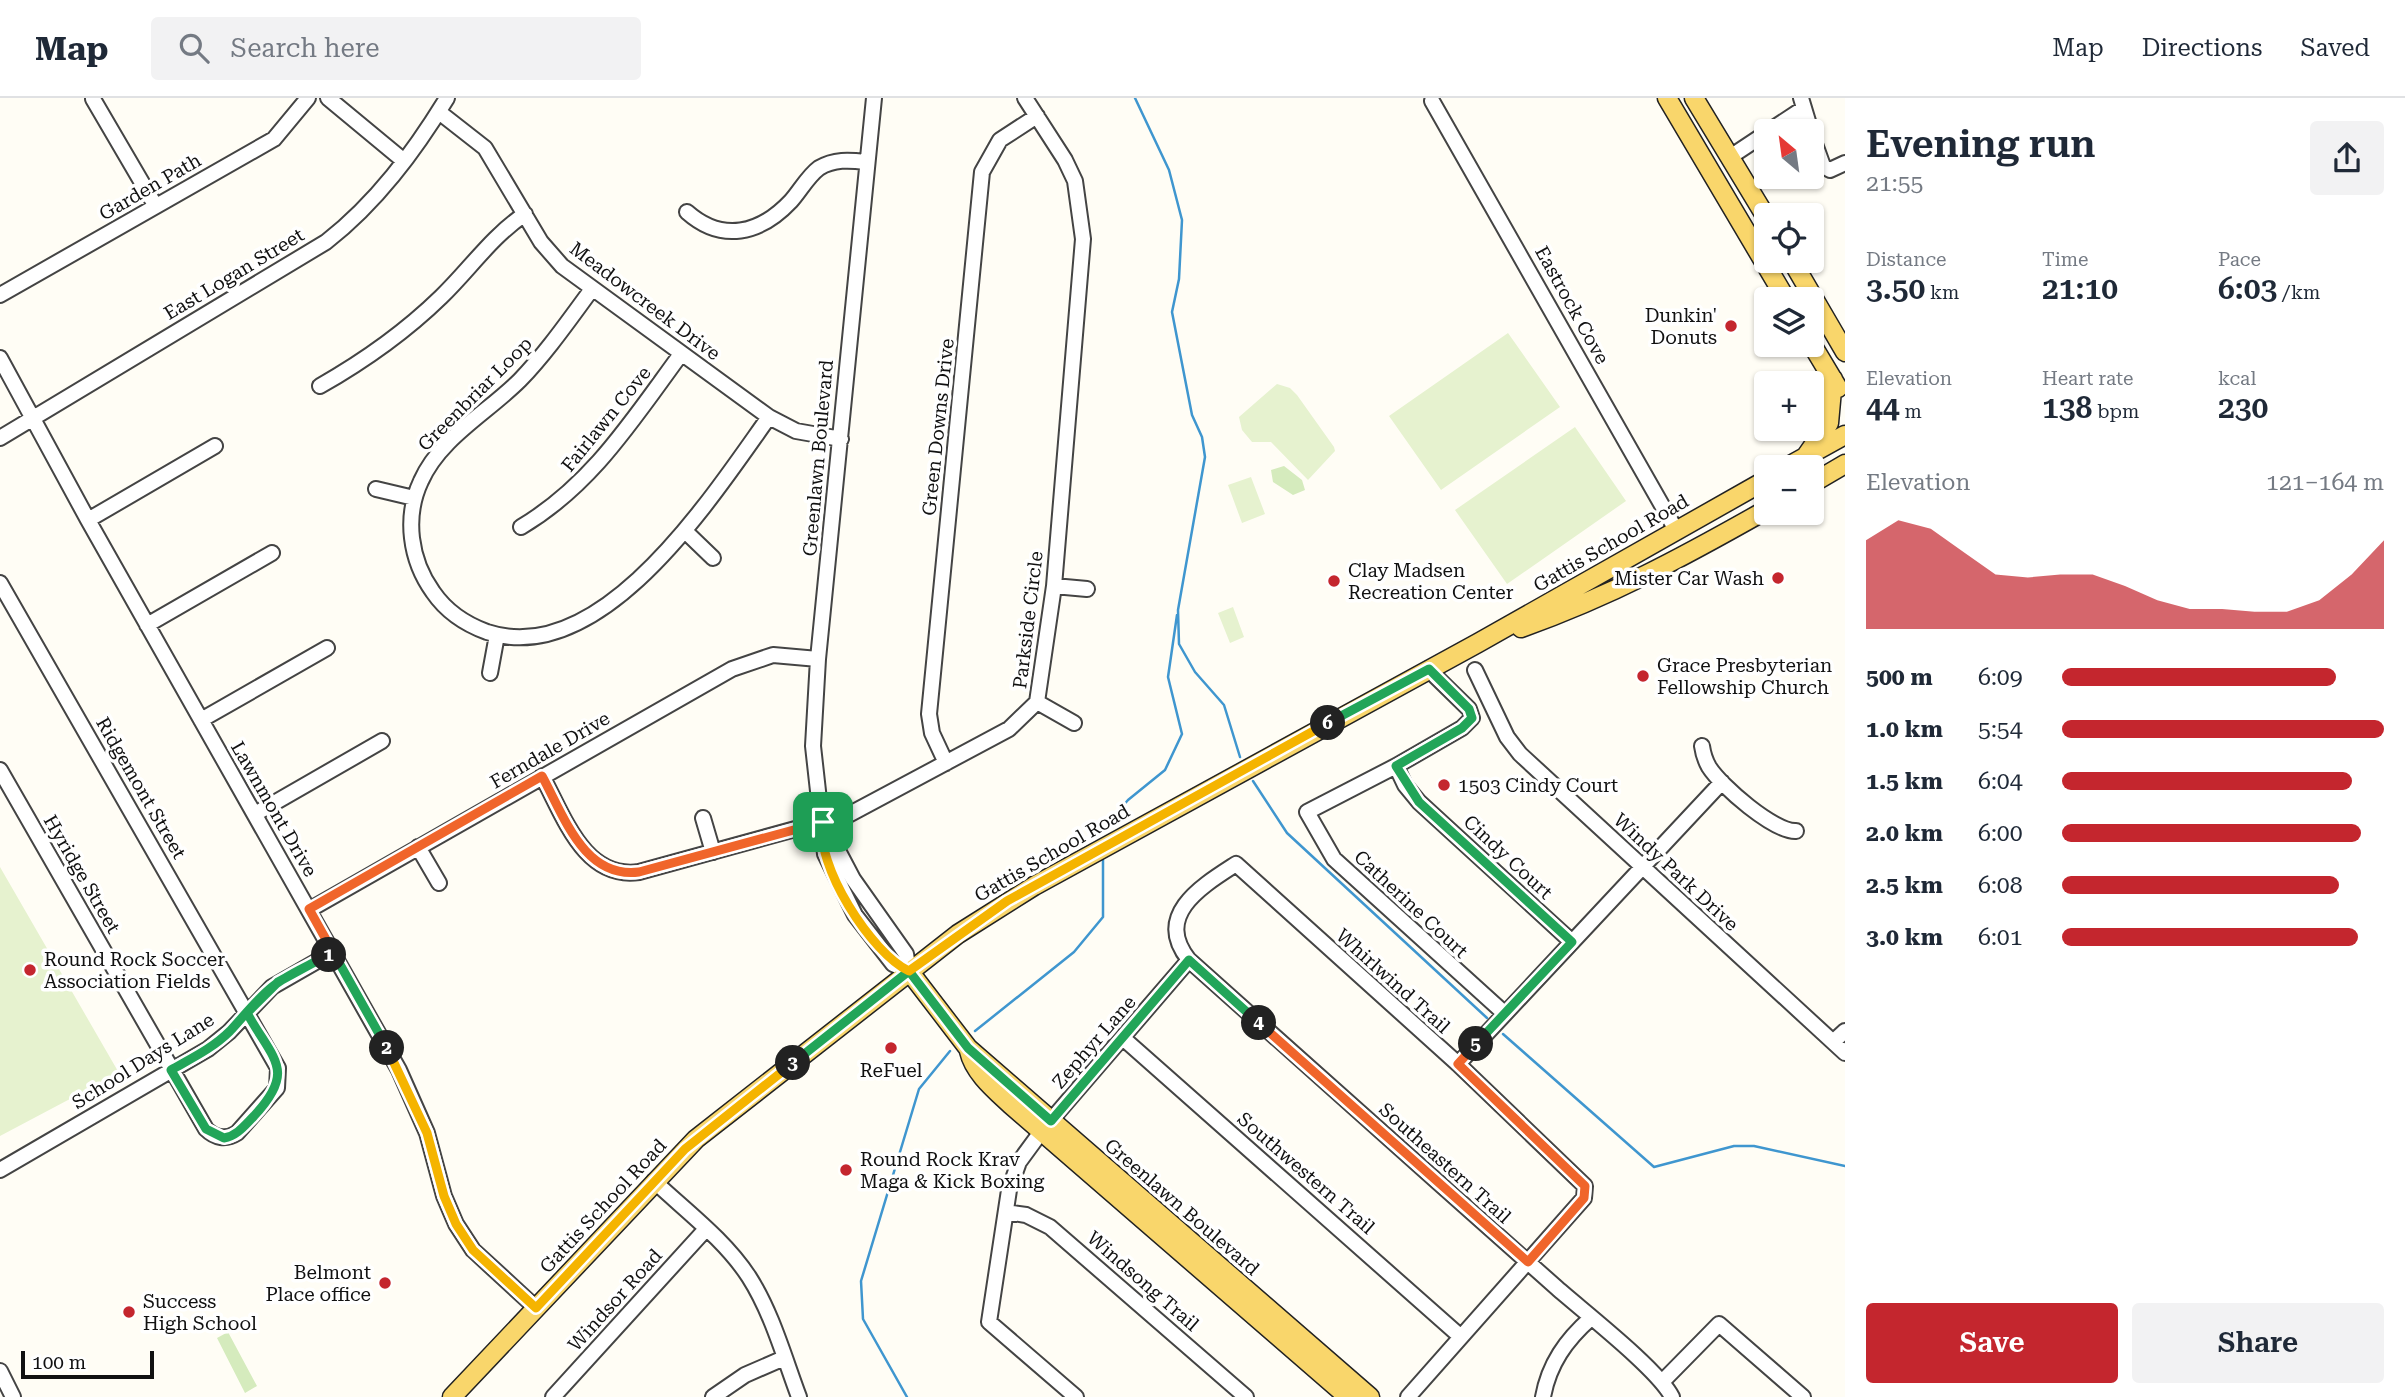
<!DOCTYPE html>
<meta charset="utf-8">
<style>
:root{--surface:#fff;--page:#f2f2f3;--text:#1f2937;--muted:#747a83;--line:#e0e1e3;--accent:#c4262e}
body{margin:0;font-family:"Roboto Serif",serif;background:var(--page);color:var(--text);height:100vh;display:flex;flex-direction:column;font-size:26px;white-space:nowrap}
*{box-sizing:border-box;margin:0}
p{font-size:23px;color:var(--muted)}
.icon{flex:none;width:38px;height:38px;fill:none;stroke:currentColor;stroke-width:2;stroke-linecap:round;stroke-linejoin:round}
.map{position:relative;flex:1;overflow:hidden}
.sheet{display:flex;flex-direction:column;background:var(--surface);width:560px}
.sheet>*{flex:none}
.needle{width:46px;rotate:331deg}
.fabs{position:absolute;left:1754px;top:21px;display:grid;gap:14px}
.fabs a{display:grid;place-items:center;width:70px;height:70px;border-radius:7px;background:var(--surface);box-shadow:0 2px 5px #0004;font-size:35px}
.scale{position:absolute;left:21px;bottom:18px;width:133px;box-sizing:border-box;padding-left:7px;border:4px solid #111;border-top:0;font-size:19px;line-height:24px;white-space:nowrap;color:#111;-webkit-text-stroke:5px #fff;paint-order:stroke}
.pin{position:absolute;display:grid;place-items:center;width:60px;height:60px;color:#fff;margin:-30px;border-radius:14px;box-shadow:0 4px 10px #0006}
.km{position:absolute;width:35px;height:35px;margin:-18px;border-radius:50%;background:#222;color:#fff;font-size:19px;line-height:35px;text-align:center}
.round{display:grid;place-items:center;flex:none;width:74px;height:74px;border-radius:7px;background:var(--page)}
.head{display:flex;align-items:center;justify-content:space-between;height:119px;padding:0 21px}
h1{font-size:38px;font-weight:600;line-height:52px}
.metrics{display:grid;grid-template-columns:repeat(3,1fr);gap:10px;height:119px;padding:7px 21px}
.metrics div{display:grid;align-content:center}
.metrics b{font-size:30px;font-weight:600}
.metrics small{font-size:19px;font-weight:400}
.metrics p{font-size:19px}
.chart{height:196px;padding:14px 21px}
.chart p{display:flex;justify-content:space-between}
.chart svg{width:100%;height:126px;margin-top:7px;fill:var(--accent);opacity:.7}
.action{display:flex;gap:14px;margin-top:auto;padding:14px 21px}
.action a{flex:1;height:80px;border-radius:7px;background:var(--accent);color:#fff;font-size:28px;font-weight:600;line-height:80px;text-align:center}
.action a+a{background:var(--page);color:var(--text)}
ul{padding:0 21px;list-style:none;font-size:23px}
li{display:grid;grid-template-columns:112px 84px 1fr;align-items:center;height:52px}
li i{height:18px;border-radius:9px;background:var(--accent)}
header{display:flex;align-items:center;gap:42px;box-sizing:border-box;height:98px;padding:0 35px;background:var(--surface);border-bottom:2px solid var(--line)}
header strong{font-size:33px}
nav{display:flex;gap:38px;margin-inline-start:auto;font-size:24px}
.search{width:490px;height:63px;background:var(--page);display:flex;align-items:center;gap:18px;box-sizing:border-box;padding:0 24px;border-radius:7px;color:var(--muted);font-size:26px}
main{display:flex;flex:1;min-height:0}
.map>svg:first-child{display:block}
.park{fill:#d5ebbd}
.pitch{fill:#e6f2cf}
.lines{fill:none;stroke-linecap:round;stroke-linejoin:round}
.stream{stroke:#3f96cf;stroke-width:2.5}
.minor-casing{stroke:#444;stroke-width:18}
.major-casing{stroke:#222;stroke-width:21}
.minor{stroke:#fff;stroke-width:14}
.major{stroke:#f9d66b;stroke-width:18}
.split-1-casing{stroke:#fff;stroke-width:14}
.split-2-casing{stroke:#fff;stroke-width:14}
.split-3-casing{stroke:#fff;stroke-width:14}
.split-4-casing{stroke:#fff;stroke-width:14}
.split-5-casing{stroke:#fff;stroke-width:14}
.split-6-casing{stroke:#fff;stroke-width:14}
.split-7-casing{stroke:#fff;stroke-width:14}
.split-1{stroke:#f0652b;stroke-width:9}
.split-2{stroke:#22a559;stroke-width:9}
.split-3{stroke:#f5b400;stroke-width:9}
.split-4{stroke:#22a559;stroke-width:9}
.split-5{stroke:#f0652b;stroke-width:9}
.split-6{stroke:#22a559;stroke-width:9}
.split-7{stroke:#f5b400;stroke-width:9}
.poi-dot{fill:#c4262e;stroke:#fff;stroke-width:2.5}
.labels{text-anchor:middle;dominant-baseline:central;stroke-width:7;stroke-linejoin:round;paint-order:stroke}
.street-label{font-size:19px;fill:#111;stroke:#fff}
.poi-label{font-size:19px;fill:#111;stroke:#fff;text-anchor:start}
</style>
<header>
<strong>Map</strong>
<div class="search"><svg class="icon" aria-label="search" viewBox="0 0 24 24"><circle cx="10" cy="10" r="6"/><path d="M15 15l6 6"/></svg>Search here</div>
<nav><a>Map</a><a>Directions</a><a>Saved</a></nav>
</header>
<main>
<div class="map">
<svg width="1845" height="1299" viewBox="0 0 1845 1299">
<rect width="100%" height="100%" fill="#fffdf5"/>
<path class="park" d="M1284 368 1302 382 1305 392 1293 397 1273 384 1271 372Z
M228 1234 257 1288 245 1295 217 1240Z"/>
<path class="pitch" d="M1508 235 1560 309 1441 392 1389 318Z
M1277 286 1290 290 1297 297 1334 349 1335 353 1308 382 1271 344H1252L1242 332 1239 319Z
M1575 329 1626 403 1507 486 1455 412Z
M1251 379 1265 416 1242 425 1228 387Z
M1233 509 1244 539 1230 545 1218 515Z
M0 769 119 975 0 1038Z"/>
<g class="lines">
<path class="stream" d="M1135 0 1169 72 1182 122 1179 181 1172 214 1192 317 1202 339 1205 359 1178 512 1179 546 1195 574 1224 607 1240 659
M1253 683 1287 735 1487 920
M1102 732 1128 702 1165 672 1182 636 1168 579 1177 517
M975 933 1074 854 1103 819V762
M1503 936 1654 1069 1734 1048H1754L1845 1068
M907 1299 863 1221 861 1183 919 991 950 953"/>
<g class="minor-casing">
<path id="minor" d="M328 0 404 63
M874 0 818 561 813 648 825 756 855 817 893 866 909 873
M1801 0 1811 33
M93 1 155 107
M1432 3 1676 432
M439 14 485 50 541 144 562 168 769 319 796 333 841 341
M1811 35 1823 68 1830 72 1845 65
M1730 59 1804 10
M687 114C722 145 760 136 791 103 800 93 808 78 819 70 834 61 849 62 866 64
M592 191C569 222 547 254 520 282 487 315 440 340 421 383 404 419 410 462 433 494 446 513 465 526 487 534 602 572 713 397 769 319
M0 197 274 41 308 0
M0 260 88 422 399 972 427 1035 444 1098 456 1126 473 1152 536 1210
M320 288C364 263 404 235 441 199 470 171 491 139 525 116
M0 340 326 144C376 105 414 54 447 0
M376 391 414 400
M88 422 215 348
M521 429C592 387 633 321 681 256
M685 433 713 460
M0 485 278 970 277 990 237 1035C226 1042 215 1040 206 1031L0 672
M1054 488 1087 491
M147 527 272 455
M1428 571 1469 611 1472 620 1462 630 1396 668 1307 714 1334 761 1504 915
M1475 572 1507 639 1520 656 1845 955
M490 575 497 537
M1037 604 1074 625
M201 622 327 550
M1702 648C1703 655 1705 662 1709 669 1721 688 1774 734 1796 733
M946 665 932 635 929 616 982 74 1000 42 1037 18
M1396 668 1405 687 1419 704 1572 844
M542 678C564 718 584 782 639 774L850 716 1009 631 1037 604 1054 488 1083 141 1075 83 1065 62 1025 0
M255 716 382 643
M703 720 713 754
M823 724 853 781 906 856 909 873
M418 749 439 785
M309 812 732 571 773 557 818 561
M1124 941 1461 1239
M1833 944 1845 933
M1458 966 1722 684
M0 1072 208 951 229 934 272 889 333 854
M654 1083C686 1113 725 1142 749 1179 772 1215 784 1259 799 1299
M1006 1114 1026 1117 1050 1129 1246 1299
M0 1273 13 1299
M1662 1284 1719 1226 1803 1299
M553 1299 706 1131
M713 1299 745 1277 784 1260
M1076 1299 989 1224 1009 1092 1019 1064 1041 1034 1189 862
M1408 1299 1584 1100 1585 1088 1458 966 1236 766C1202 788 1153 817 1189 862 1311 971 1434 1081 1557 1190 1583 1213 1659 1272 1672 1299
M1543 1299C1549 1266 1566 1242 1591 1220"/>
</g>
<g class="major-casing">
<path id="major" d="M1667 0 1786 201
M1694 0 1766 119
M1792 163 1845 254
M1811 245 1838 290
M1806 358 1829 325 1833 281
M1787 369 1845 337
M1811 386 1845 366
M1521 530C1611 498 1683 459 1766 412
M909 873 968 950 1370 1299
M969 953C974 975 995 992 1011 1007L1348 1299
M452 1299 696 1041 958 836 1034 788 1478 545 1766 382"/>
</g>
<use href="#minor" class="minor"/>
<use href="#major" class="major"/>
</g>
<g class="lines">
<g class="split-1-casing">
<path id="split-1" d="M329 857 333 854 309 811 542 678C564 718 584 781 639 774L823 724"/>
</g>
<g class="split-2-casing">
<path id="split-2" d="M329 857C310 867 288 876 272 889 256 902 244 918 230 933 213 950 192 960 171 972L206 1031 224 1040C237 1038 245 1027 254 1018 297 972 273 962 247 915L278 884 333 854 387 950"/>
</g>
<g class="split-3-casing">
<path id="split-3" d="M387 950 427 1035 444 1098 456 1126 473 1152 536 1210 685 1051 793 965"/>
</g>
<g class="split-4-casing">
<path id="split-4" d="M793 965 909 873 968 950 1051 1023 1189 862 1259 925"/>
</g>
<g class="split-5-casing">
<path id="split-5" d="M1259 925 1528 1164 1584 1100 1585 1088 1458 966 1476 946"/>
</g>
<g class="split-6-casing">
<path id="split-6" d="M1328 625 1429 571 1469 611 1472 620 1462 630 1396 668 1419 704 1572 844 1476 946"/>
</g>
<g class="split-7-casing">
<path id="split-7" d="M823 724C814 766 872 856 909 873L1007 803 1328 625"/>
</g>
<use href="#split-1" class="split-1"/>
<use href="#split-2" class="split-2"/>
<use href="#split-3" class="split-3"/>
<use href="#split-4" class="split-4"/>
<use href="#split-5" class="split-5"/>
<use href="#split-6" class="split-6"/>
<use href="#split-7" class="split-7"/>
</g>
<g class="poi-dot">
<circle cx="1731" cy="228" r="7"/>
<circle cx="1778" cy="480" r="7"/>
<circle cx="1334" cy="483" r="7"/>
<circle cx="1643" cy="578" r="7"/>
<circle cx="1444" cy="687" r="7"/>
<circle cx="30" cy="872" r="7"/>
<circle cx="891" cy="950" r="7"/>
<circle cx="846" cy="1072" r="7"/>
<circle cx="385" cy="1185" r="7"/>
<circle cx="129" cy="1214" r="7"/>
</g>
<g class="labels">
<g class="street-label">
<text transform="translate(150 89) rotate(-30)">Garden Path</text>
<text transform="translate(234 176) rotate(-31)">East Logan Street</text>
<text transform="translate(645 203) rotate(37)">Meadowcreek Drive</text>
<text transform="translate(1572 207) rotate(61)">Eastrock Cove</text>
<text transform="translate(475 296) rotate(-45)">Greenbriar Loop</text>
<text transform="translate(606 321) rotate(-51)">Fairlawn Cove</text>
<text transform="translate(938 329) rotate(-84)">Green Downs Drive</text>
<text transform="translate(818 360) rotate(-85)">Greenlawn Boulevard</text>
<text transform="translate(1611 445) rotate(-30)">Gattis School Road</text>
<text transform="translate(1028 522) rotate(-83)">Parkside Circle</text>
<text transform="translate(550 652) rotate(-30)">Ferndale Drive</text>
<text transform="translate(141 690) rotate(60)">Ridgemont Street</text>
<text transform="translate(274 711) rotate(60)">Lawnmont Drive</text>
<text transform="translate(1052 755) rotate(-30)">Gattis School Road</text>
<text transform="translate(1508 759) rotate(43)">Cindy Court</text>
<text transform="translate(1676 774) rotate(43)">Windy Park Drive</text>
<text transform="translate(82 776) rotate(60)">Hyridge Street</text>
<text transform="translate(1411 806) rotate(43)">Catherine Court</text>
<text transform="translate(1393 883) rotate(42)">Whirlwind Trail</text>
<text transform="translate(1094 944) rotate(-49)">Zephyr Lane</text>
<text transform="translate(143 963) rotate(-32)">School Days Lane</text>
<text transform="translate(1445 1065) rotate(42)">Southeastern Trail</text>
<text transform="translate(1306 1075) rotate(41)">Southwestern Trail</text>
<text transform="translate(603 1108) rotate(-47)">Gattis School Road</text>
<text transform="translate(1182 1109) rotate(41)">Greenlawn Boulevard</text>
<text transform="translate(1143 1183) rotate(41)">Windsong Trail</text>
<text transform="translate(615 1202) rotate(-48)">Windsor Road</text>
</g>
<g class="poi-label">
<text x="1717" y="217" text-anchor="end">Dunkin'<tspan x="1717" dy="22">Donuts</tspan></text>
<text x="1348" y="472">Clay Madsen<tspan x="1348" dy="22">Recreation Center</tspan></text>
<text x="1764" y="480" text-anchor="end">Mister Car Wash</text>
<text x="1657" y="567">Grace Presbyterian<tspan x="1657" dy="22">Fellowship Church</tspan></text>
<text x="1458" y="687">1503 Cindy Court</text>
<text x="44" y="861">Round Rock Soccer<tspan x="44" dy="22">Association Fields</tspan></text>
<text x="891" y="972" text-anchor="middle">ReFuel</text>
<text x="860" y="1061">Round Rock Krav<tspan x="860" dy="22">Maga &amp; Kick Boxing</tspan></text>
<text x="371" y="1174" text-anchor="end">Belmont<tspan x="371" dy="22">Place office</tspan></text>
<text x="143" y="1203">Success<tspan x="143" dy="22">High School</tspan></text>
</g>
</g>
</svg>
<div class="fabs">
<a><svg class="needle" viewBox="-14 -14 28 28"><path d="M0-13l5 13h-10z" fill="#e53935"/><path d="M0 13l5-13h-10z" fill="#747a83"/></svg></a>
<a><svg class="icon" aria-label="locate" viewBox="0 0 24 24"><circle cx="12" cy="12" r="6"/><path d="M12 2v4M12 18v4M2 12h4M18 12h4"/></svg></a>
<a><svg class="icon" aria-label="layers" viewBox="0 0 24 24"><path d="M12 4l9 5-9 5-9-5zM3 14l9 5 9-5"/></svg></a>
<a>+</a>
<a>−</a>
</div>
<div class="scale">100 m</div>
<div class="pin" style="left:823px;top:724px;background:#1e9e55"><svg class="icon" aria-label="arrive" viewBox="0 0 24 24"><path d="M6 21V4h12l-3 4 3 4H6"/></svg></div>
<b class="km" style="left:329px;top:857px">1</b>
<b class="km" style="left:387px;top:950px">2</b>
<b class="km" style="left:793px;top:965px">3</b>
<b class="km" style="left:1259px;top:925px">4</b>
<b class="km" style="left:1476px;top:946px">5</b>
<b class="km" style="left:1328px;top:625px">6</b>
</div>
<section class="sheet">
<div class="head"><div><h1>Evening run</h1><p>21:55</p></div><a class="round"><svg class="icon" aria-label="share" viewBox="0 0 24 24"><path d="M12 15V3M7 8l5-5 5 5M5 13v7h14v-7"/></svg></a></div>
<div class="metrics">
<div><p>Distance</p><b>3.50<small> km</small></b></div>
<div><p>Time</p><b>21:10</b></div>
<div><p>Pace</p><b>6:03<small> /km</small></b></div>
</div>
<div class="metrics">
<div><p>Elevation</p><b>44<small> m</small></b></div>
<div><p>Heart rate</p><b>138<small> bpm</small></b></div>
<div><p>kcal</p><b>230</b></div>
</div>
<div class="chart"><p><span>Elevation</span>121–164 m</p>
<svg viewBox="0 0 160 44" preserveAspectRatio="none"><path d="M0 44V13L10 6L20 9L30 17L40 25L50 26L60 25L70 25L80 29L90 34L100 37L110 37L120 38L130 38L140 34L150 25L160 13V44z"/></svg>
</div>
<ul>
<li><b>500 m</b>6:09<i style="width:85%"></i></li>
<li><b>1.0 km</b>5:54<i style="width:100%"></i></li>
<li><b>1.5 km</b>6:04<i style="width:90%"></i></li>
<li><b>2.0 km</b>6:00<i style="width:93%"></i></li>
<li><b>2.5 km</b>6:08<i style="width:86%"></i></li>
<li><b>3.0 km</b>6:01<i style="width:92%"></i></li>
</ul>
<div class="action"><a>Save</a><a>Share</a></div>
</section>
</main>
